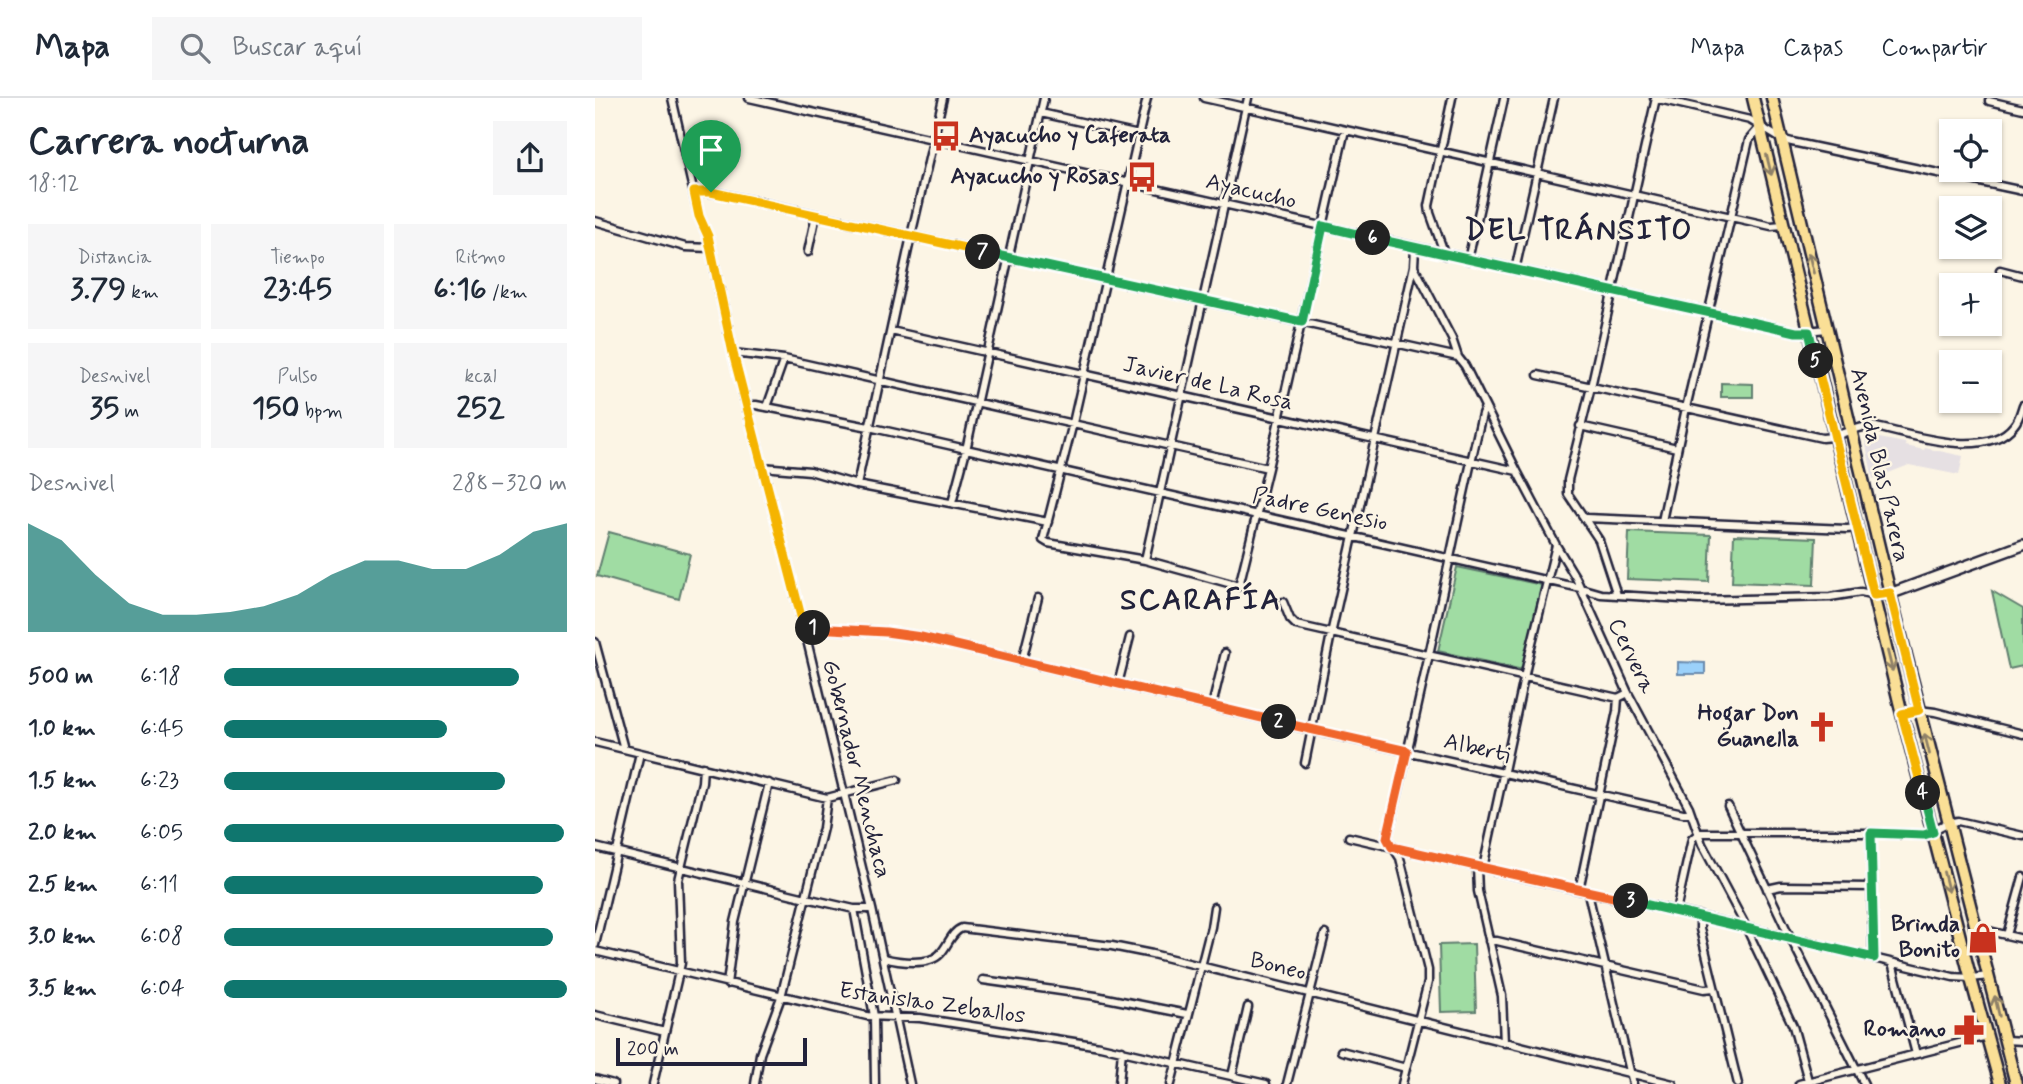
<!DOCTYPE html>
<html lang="es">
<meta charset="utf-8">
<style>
:root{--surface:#fff;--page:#f6f6f7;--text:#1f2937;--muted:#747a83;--line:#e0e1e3;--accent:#0f766e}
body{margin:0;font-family:Mynerve,sans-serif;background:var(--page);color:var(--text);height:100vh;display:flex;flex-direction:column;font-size:26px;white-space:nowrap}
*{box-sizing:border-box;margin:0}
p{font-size:23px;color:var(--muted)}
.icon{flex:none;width:38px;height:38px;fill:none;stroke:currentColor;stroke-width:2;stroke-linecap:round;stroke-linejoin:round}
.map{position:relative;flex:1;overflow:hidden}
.side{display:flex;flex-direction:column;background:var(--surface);width:595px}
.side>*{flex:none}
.controls{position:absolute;left:1344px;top:21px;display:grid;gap:14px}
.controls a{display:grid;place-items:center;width:63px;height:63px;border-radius:0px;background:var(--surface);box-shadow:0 2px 5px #0004;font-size:35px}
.scale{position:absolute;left:21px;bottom:18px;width:191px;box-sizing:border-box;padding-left:7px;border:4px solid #22223b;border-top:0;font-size:19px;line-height:24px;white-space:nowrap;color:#22223b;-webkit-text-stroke:5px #fcf5e5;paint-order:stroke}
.pin{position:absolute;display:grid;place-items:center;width:60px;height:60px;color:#fff;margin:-72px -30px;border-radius:50% 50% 50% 0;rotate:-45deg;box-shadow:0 0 7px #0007}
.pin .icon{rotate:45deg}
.km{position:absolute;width:35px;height:35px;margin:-18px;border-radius:50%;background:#222;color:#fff;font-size:19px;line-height:35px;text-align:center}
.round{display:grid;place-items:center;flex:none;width:74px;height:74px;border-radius:0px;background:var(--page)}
.summary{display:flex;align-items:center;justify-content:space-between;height:119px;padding:0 28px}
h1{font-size:38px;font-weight:800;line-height:52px}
.metrics{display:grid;grid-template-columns:repeat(3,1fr);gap:10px;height:119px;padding:7px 28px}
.metrics div{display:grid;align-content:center;border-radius:0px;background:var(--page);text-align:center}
.metrics b{font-size:30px;font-weight:800}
.metrics small{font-size:19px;font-weight:400}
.metrics p{font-size:19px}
.chart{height:196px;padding:14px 28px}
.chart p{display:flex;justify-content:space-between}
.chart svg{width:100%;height:126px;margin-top:7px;fill:var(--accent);opacity:.7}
ul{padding:0 28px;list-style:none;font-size:23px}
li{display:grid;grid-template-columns:112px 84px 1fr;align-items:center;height:52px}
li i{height:18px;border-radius:9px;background:var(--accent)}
header{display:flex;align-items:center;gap:42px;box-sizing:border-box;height:98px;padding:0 35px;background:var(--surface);border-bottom:2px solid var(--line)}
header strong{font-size:33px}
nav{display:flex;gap:38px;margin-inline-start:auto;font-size:24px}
.search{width:490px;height:63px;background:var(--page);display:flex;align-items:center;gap:18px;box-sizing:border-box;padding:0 24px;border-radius:0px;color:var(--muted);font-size:26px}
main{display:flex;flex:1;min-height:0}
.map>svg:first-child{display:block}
.built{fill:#e6e0e3}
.green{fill:#a0dca3;stroke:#617f6f;stroke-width:2}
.water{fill:#9bd1fa;stroke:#6b8bae;stroke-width:2}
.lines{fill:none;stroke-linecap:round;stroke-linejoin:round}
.street-casing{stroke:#22223b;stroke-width:11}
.secondary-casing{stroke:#22223b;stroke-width:14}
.primary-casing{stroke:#22223b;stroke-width:15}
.street{stroke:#fcf5e5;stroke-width:6}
.secondary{stroke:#fcf5e5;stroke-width:9}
.primary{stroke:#fadf96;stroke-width:10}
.oneway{stroke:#8e8068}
.split-1-casing{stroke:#fff;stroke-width:14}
.split-2-casing{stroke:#fff;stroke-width:14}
.split-3-casing{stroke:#fff;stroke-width:14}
.split-4-casing{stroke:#fff;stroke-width:14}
.split-5-casing{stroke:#fff;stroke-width:14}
.split-6-casing{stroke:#fff;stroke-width:14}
.split-7-casing{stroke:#fff;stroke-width:14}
.split-8-casing{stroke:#fff;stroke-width:14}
.split-1{stroke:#f5b400;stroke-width:9}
.split-2{stroke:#f0652b;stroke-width:9}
.split-3{stroke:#f0652b;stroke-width:9}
.split-4{stroke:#22a559;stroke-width:9}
.split-5{stroke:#f5b400;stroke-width:9}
.split-6{stroke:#22a559;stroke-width:9}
.split-7{stroke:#22a559;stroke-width:9}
.split-8{stroke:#f5b400;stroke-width:9}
.labels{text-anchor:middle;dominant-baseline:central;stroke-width:5;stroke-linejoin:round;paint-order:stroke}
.poi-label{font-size:23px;font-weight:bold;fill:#22223b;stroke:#fcf5e5;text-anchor:end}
.street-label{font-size:23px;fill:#22223b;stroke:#fcf5e5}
.district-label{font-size:30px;font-weight:bold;letter-spacing:2px;fill:#22223b;stroke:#fcf5e5}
</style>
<header>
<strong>Mapa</strong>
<div class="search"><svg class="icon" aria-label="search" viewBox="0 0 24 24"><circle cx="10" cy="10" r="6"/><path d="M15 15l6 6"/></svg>Buscar aquí</div>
<nav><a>Mapa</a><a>Capas</a><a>Compartir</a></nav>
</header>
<main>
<section class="side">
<div class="summary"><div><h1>Carrera nocturna</h1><p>18:12</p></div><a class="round"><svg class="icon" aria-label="share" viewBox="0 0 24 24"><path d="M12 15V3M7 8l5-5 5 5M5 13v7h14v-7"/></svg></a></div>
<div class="metrics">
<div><p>Distancia</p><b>3.79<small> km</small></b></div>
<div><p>Tiempo</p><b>23:45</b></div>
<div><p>Ritmo</p><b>6:16<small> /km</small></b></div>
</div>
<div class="metrics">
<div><p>Desnivel</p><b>35<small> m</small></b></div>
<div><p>Pulso</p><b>150<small> bpm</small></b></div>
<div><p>kcal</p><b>252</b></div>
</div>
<div class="chart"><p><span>Desnivel</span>288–320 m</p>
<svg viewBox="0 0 160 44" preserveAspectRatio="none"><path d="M0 44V6L10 12L20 24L30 34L40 38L50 38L60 37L70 35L80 31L90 24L100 19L110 19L120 22L130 22L140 17L150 9L160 6V44z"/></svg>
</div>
<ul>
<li><b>500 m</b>6:18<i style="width:86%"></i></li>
<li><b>1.0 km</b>6:45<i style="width:65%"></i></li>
<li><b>1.5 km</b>6:23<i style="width:82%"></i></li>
<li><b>2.0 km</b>6:05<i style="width:99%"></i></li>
<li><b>2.5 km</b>6:11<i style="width:93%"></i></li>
<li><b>3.0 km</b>6:08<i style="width:96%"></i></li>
<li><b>3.5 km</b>6:04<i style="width:100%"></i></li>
</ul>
</section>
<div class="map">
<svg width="1428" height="986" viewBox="0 0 1428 986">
<rect width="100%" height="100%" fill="#fcf5e5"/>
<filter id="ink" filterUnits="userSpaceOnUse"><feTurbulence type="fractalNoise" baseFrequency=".0143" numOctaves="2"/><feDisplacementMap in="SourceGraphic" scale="14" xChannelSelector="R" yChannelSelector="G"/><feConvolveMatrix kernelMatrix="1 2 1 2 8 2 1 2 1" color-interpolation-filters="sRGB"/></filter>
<g filter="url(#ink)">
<path class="built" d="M1274 338 1310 345 1311 348 1329 352 1330 350 1368 358 1364 377 1314 367 1278 381 1270 342Z"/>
<path class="green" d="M1126 285 1158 286V299H1126Z
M14 434 95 456 84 501 2 478Z
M1034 434 1116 437 1114 484 1032 481Z
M1139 437 1221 440 1219 487 1137 484Z
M862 469 947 487 928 572 843 553Z
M1397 493 1428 511V568L1414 571Z
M879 846 881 913 846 914 844 847Z"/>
<path class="water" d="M1083 564 1110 565V576H1083Z"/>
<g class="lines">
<g class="street-casing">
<path id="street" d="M77 0 104 118 113 138 138 255 209 530 277 811 315 986
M154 0 1201 234 1232 231
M552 0 478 325 448 442 453 445 550 462 644 488 673 370 750 32
M609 0 1176 128 1188 127
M1059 0 1155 22 1186 41 1197 44 1428 93
M1394 3 1428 11
M446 15 544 37
M99 94 123 95 863 259
M0 123 90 149 115 150
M820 150 819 168 857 241 863 259 870 268 922 373 961 447 981 480 1033 595 1094 709 1107 746 1148 823 1198 928 1214 986
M213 154 221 117
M850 157 835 115 834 108 857 0
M873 162 909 1
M920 172 959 0
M1405 172 1428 178
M296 233 922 373
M138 255 189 261 673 370
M943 277 1227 340C1246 339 1259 328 1277 328 1313 336 1392 363 1419 327 1424 322 1426 313 1428 307
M152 307H161L274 329 985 490 1006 496 1104 502 1235 499 1266 494 1279 497
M172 309 189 261
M985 328 1082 350
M167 369 215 373 262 387 453 424
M262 387 316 138 348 0
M357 405 371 352 449 0
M991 420 1252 431 1263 430
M1067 423 1091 310 1154 42 1165 29
M550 462 653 0
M1022 497 1004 442 973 396V382L996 289 1061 0
M688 504 695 521 701 527 1023 600 1033 595
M209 530 291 534 326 539 716 632 1088 715H1096
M0 544 29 651
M427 563 443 500
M523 586 535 539
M617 608 630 555
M1307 616 1324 612 1340 614 1428 636
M0 644 232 700 302 682
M710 665 736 536 819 168
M1133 708 1195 839 1269 986
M1276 735 1278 860
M754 739 984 792 1081 813 1358 879 1376 880 1394 878
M0 749 211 800 259 811H277
M882 769 883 793 907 898 909 945
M888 770 934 557 961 447
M1172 791 1186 788 1277 789
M984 792 1022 613 1023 600
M993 795 1038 986
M259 811 279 918 280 986
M1081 813 1097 741 1104 735H1276L1329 737 1352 725 1363 723 1428 738
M1105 818V831L1143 986
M1380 832 1394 833 1428 841
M1412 837 1428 779
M894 843H902L1109 891 1119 890
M0 847 45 655
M0 853 272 918 325 920 505 948 671 986
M289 860C303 864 334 868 345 856 353 848 356 834 367 830L517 848 557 856 1078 986
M1297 865 1321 956
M388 882 501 898 592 916
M132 886 140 824 174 685
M0 917 70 934
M1410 942 1428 943
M746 953 811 970
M637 978 653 909
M0 981 18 986
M58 986 86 865 83 782 107 684 108 669
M160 986 165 956 186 899 228 730 232 700
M524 986 527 952
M576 986 616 829 619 809
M692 986 730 836
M807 986 833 884V872L805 760 792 740C827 599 854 457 887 316L890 309
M1204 986 1392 938"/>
</g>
<g class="secondary-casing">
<path id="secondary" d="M1279 497 1300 494 1428 447"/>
</g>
<g class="primary-casing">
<path id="primary" d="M1158 0 1307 616 1373 870 1405 986
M1177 0 1295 495 1421 986"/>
</g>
<use href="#street" class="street"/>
<use href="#secondary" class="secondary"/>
<use href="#primary" class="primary"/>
</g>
<defs><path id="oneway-shaft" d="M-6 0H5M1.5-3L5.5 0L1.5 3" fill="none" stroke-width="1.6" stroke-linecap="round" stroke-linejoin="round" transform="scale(1.75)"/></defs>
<g class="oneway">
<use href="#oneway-shaft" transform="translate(1174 67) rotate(76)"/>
<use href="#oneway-shaft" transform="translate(1216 165) rotate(-104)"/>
<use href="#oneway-shaft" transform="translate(1295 563) rotate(76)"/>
<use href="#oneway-shaft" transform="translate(1332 646) rotate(-104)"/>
<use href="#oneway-shaft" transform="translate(1351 784) rotate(76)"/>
<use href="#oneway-shaft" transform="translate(1402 908) rotate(-103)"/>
</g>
</g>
<g class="lines" filter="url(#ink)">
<g class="split-1-casing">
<path id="split-1" d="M116 94H99L104 118 113 138 138 255 209 530H218"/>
</g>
<g class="split-2-casing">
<path id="split-2" d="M218 530 291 534 326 539 684 624"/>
</g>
<g class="split-3-casing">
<path id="split-3" d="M684 624 812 653 792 740 797 749 1036 803"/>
</g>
<g class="split-4-casing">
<path id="split-4" d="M1036 803 1279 860 1276 735 1329 737 1338 734 1328 695"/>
</g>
<g class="split-5-casing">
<path id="split-5" d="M1221 263 1279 497 1295 495 1324 612 1307 616 1328 695"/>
</g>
<g class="split-6-casing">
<path id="split-6" d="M778 140 1201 234H1214L1221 263"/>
</g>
<g class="split-7-casing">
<path id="split-7" d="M388 154 707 224 728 128 778 140"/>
</g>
<g class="split-8-casing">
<path id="split-8" d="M116 94 388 154"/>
</g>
<use href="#split-1" class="split-1"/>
<use href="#split-2" class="split-2"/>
<use href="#split-3" class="split-3"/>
<use href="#split-4" class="split-4"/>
<use href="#split-5" class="split-5"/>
<use href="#split-6" class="split-6"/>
<use href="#split-7" class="split-7"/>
<use href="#split-8" class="split-8"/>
</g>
<defs>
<g id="bus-bare" transform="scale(2.415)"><path d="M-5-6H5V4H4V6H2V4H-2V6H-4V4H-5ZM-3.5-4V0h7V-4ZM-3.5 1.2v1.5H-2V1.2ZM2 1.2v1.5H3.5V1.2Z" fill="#c8321e" stroke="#fcf5e5" stroke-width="2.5" paint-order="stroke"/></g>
<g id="church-bare" transform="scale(2.415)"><path d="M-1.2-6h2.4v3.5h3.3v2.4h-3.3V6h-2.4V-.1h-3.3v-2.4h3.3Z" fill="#c8321e" stroke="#fcf5e5" stroke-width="2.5" paint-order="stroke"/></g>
<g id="shop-bare" transform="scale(2.415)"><path d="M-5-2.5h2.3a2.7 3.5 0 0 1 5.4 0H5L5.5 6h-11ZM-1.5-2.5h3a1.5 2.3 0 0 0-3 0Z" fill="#c8321e" stroke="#fcf5e5" stroke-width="2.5" paint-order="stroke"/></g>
<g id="pharmacy-bare" transform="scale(2.415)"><path d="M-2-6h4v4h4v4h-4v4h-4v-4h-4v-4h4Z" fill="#c8321e" stroke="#fcf5e5" stroke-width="2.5" paint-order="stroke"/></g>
</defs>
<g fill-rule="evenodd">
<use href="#bus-bare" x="351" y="38"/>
<use href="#bus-bare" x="547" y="79"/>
<use href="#church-bare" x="1227" y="629"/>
<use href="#shop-bare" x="1388" y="840"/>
<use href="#pharmacy-bare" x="1374" y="932"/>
</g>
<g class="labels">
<g class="poi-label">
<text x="374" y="38" text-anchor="start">Ayacucho y Caferata</text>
<text x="524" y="79">Ayacucho y Rosas</text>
<text x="1204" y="616">Hogar Don<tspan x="1204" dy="26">Guanella</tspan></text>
<text x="1365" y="827">Brinda<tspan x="1365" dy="26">Bonito</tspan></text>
<text x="1351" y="932">Romano</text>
</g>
<g class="street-label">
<text transform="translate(656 94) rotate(13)">Ayacucho</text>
<text transform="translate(613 286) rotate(13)">Javier de La Rosa</text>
<text transform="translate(1284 367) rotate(77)">Avenida Blas Parera</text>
<text transform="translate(725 412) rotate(12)">Padre Genesio</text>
<text transform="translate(1036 558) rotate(64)">Cervera</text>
<text transform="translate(882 651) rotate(13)">Alberti</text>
<text transform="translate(261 671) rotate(76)">Gobernador Menchaca</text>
<text transform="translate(683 869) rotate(14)">Boneo</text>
<text transform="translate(337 906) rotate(8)">Estanislao Zeballos</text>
</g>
<g class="district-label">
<text x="984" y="132">DEL TRÁNSITO</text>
<text x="606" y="502">SCARAFÍA</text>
</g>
</g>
</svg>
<div class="controls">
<a><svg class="icon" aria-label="locate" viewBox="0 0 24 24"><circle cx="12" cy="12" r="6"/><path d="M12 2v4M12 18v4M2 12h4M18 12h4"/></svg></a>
<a><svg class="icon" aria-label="layers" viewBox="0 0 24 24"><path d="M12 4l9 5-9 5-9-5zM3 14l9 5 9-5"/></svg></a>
<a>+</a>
<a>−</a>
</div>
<div class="scale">200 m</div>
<div class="pin" style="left:116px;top:94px;background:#1e9e55"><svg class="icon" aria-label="arrive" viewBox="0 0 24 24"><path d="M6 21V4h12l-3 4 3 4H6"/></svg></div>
<b class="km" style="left:218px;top:530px">1</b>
<b class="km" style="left:684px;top:624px">2</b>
<b class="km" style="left:1036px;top:803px">3</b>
<b class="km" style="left:1328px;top:695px">4</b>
<b class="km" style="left:1221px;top:263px">5</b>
<b class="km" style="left:778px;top:140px">6</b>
<b class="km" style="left:388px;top:154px">7</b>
</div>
</main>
